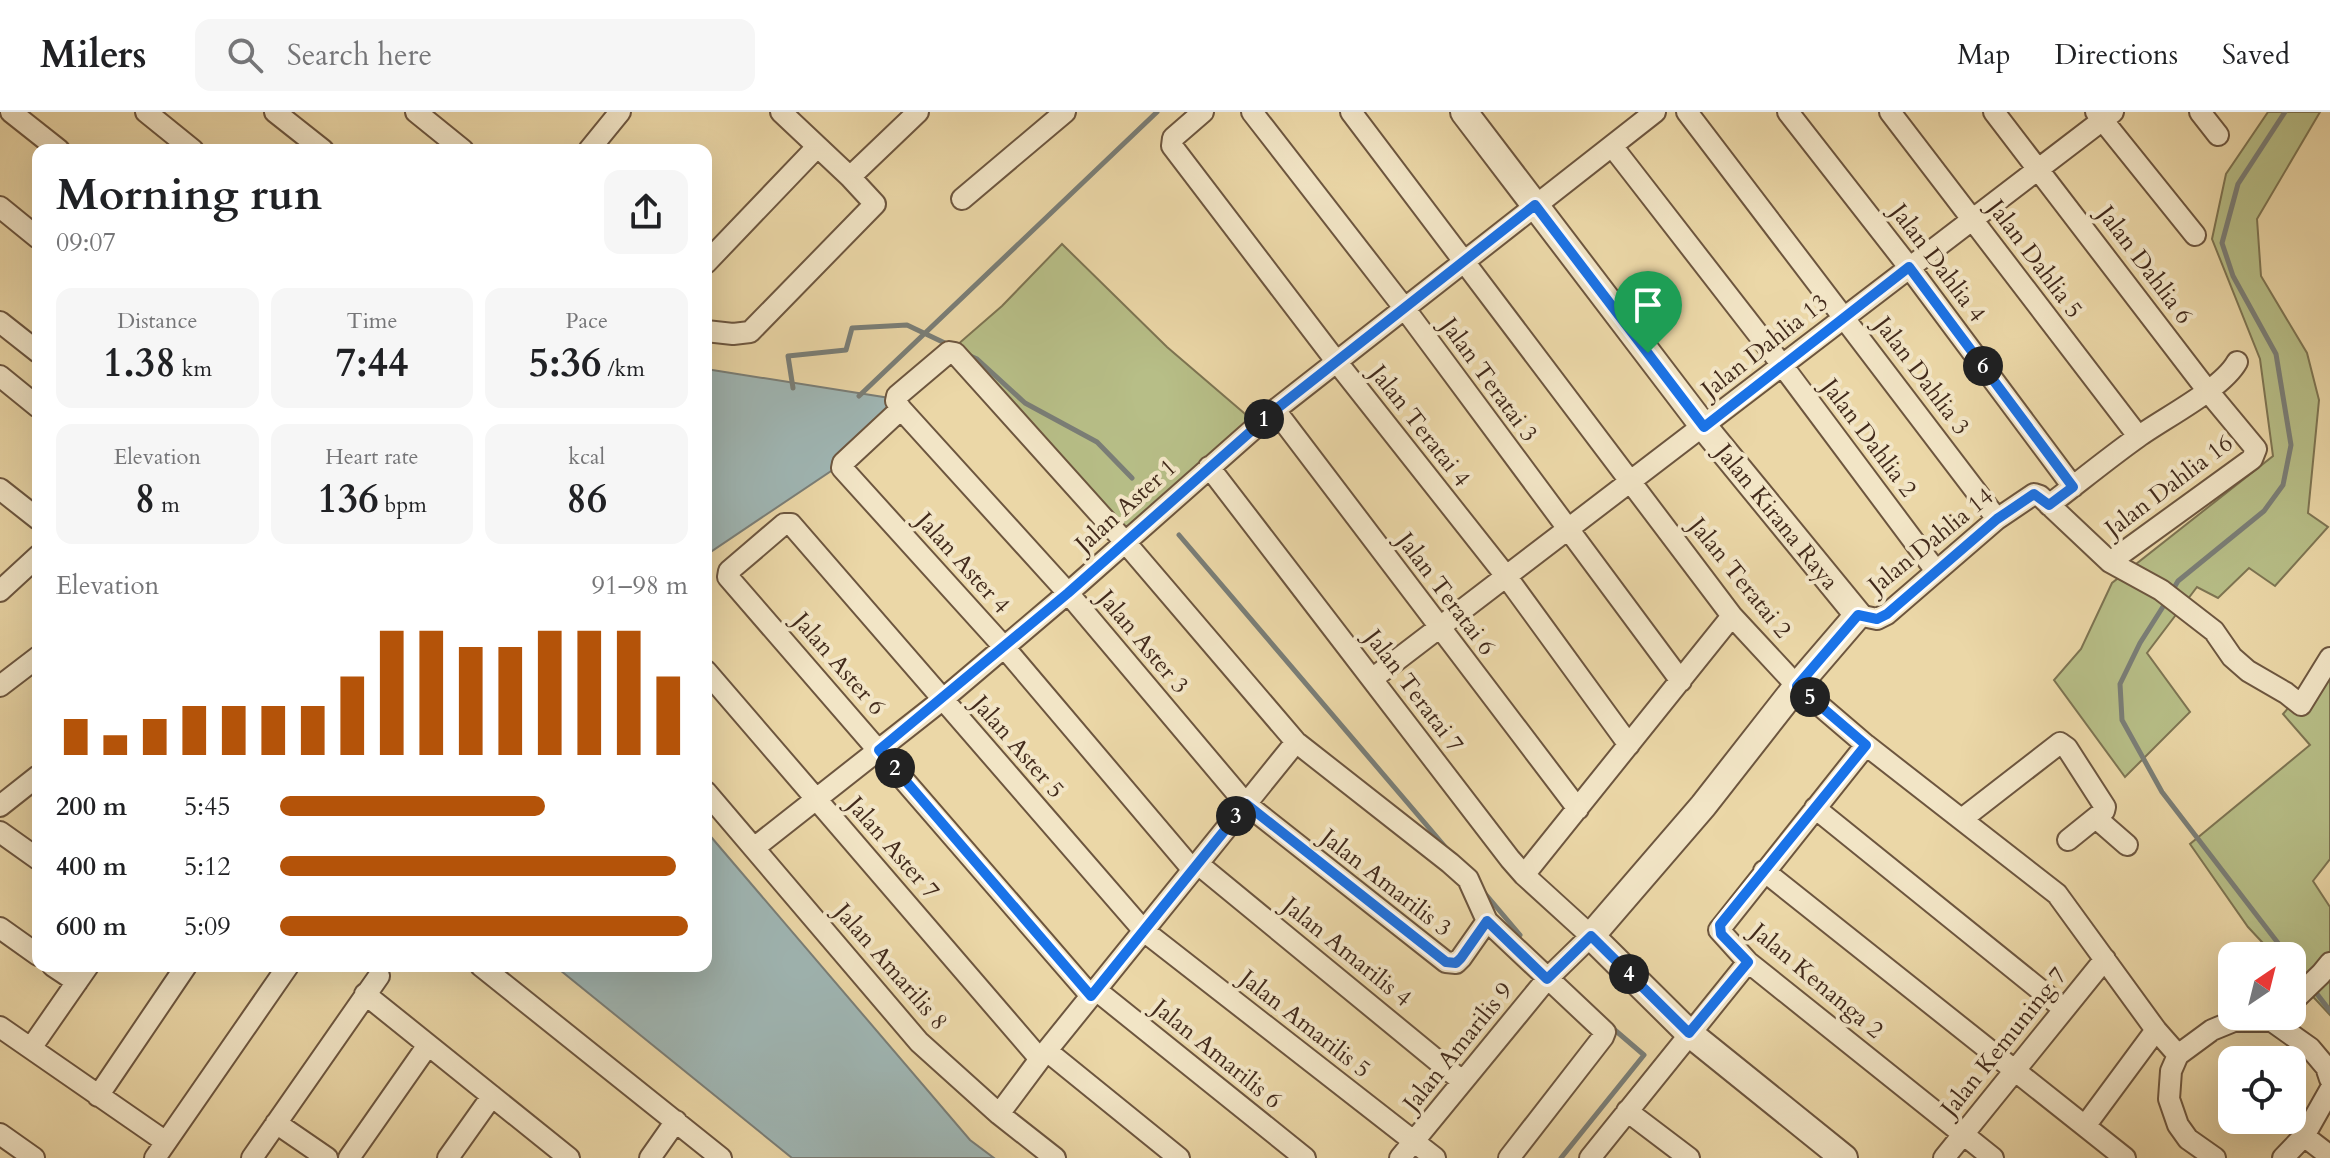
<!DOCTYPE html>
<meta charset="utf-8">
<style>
:root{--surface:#fff;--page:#f6f6f6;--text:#202124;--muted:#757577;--line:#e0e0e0;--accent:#b45309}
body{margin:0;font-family:Cardo,serif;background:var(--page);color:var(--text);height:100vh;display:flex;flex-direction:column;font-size:30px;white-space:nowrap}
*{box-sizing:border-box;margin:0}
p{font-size:26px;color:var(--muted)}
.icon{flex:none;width:44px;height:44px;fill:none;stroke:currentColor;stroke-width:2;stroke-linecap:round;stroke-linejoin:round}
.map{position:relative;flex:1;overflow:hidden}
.panel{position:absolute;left:32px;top:32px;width:680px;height:828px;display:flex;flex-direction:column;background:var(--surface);border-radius:16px;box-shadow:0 8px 32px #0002}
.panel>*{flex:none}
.needle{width:52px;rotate:35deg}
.buttons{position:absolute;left:2218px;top:830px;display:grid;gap:16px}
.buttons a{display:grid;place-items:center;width:88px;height:88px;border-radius:16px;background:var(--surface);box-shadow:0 8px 32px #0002;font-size:40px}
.pin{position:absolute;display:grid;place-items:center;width:68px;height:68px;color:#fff;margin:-82px -34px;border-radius:50% 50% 50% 0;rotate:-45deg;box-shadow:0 0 8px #0007}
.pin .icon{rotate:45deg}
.km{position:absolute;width:40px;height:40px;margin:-20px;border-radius:50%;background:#222;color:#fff;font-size:22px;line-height:40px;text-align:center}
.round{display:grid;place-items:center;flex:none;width:84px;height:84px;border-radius:16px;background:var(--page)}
.head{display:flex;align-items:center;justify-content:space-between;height:136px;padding:0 24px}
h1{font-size:44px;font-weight:600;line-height:60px}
.stats{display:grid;grid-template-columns:repeat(3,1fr);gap:12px;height:136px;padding:8px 24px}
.stats div{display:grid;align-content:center;border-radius:16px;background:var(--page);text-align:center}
.stats b{font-size:40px;font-weight:600}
.stats small{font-size:22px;font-weight:400}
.stats p{font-size:22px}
.chart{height:224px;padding:16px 24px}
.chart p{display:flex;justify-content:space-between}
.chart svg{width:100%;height:144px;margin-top:8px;stroke:var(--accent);stroke-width:6}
ul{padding:0 24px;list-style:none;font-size:26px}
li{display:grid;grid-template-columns:128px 96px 1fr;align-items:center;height:60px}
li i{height:20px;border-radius:10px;background:var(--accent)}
header{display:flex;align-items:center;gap:48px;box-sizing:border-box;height:112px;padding:0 40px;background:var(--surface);border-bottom:2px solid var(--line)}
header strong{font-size:38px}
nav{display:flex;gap:44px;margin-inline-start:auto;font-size:28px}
.search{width:560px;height:72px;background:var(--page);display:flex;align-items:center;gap:20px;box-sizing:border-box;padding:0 28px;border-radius:16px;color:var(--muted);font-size:30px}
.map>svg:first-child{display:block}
.green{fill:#b7be87;stroke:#7d7452;stroke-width:2}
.water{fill:#9fb6b4;stroke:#7a7e77;stroke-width:2}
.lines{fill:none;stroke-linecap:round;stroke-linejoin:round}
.stream{stroke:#7a7e77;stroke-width:5}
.minor-casing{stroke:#6d563f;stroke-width:24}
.tertiary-casing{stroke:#6d563f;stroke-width:30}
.minor{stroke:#f2e5c6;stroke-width:20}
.tertiary{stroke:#f2e5c6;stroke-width:26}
.route-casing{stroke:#fff;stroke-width:16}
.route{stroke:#1a73e8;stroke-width:10}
.labels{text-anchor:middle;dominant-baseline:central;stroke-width:8;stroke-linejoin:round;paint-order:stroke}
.street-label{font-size:24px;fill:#432b1c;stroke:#f2e5c6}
</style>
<header>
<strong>Milers</strong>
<div class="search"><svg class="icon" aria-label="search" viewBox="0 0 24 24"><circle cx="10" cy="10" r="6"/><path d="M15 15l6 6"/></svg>Search here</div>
<nav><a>Map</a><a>Directions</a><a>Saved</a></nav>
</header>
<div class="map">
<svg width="2330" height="1046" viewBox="0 0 2330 1046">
<rect width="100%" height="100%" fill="#ebd7a7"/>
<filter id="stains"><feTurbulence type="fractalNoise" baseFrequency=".0025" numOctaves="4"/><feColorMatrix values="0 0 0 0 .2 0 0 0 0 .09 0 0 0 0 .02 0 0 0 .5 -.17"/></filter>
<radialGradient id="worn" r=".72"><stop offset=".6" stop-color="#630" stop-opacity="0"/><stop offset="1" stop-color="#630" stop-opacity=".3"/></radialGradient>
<path class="green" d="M2268 0H2320L2257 107 2261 164 2307 241 2319 288 2308 401 2328 415 2275 474 2249 456 2218 486 2197 475 2147 541 2190 600 2125 665 2054 568 2081 537 2112 471 2273 344 2260 247 2212 127 2226 62Z
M1062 132 1167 235 1258 313 1125 430 949 240 1002 194Z
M2330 549V747L2313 769 2330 795V903L2292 862V844H2275L2248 815 2190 732 2310 633 2283 602Z"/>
<path class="water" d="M706 257 896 287 843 351 706 443Z
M706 719 970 1028 994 1046H792L555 854H706Z"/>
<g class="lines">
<path class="stream" d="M968 243 977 247 1025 291 1097 330 1132 366
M793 276 788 244 846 238 852 216 907 213 949 233
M859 284 1157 0
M1179 423 1447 737
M2171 481 2178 469 2264 399 2283 373 2291 333 2276 242 2233 164 2222 131 2238 72 2285 0
M2166 490 2140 531 2120 572 2122 608 2162 680 2288 844
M1482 778 1520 823
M2292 850 2307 870
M2314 878 2330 899
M1561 1046 1644 943 1609 913"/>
<g class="minor-casing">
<path id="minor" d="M11 0 59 38
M146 0 193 38
M275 0 323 38
M416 0 463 38
M1203 0 1173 26 1172 34 1336 249 1506 464 1629 633
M1252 0 1405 197 1681 569
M1351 0 1732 504 1797 574 1866 633 2057 782 2156 918 2178 943
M1687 0 1997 407
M1788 0 1909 155 2073 375
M1890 0 2138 324
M1994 0 2207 278 2256 337 2252 347 2110 450
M2096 0 2195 123
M2200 0 2218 23
M1612 34 1782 253 1936 459
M589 38 620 0
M850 65 918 0
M962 87 1065 0
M0 95 38 126
M706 151 817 35
M0 210 38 240
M706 219 733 222 750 220 875 92 850 65 781 0
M0 264 38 295
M901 297 843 351 842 356 1004 535 1193 758
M1275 298 1578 697
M1209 355 1510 747 1524 763 1591 824 1547 867 1400 1046
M0 377 38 407
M2049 393C2078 371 2107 347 2138 325 2164 306 2222 277 2237 250
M0 479 38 444
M1858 503 1877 507 1887 502 1997 407 2034 382 2040 384 2110 450 2161 478 2214 519 2232 545 2248 559 2286 581 2301 593 2330 546
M706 559 1040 947
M1372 567 2113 0
M0 574 38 545
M1866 633 1719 818 1748 850 1993 1046
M706 680 919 930 999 1002 1055 1046
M0 694 38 664
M1815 696 2064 897
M2096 706 2127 733
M1962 707 2060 631 2067 636 2105 695 2104 699 2068 728
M0 720 38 747
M754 736 942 588 1068 481 1275 298 1655 0
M1198 752 1462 969
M1764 759 2125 1046
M1524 763 1732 504
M1487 809 1461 846 1456 851 1446 850 1246 692 1068 481 901 297 896 289 897 284 949 240 955 241 1125 430 1296 630 1450 751 1468 767 1487 809 1605 920 1603 925 1509 1046
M0 816 38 843
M53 854 77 870
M481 854 721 1046
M1096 878 1305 1046
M365 882 569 1046
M1091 884 728 465 729 459 784 412H791L1144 819 1435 1046
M2292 890 2321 862 2330 851
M0 915 166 1030
M31 936 88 854
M1047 939 1179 1046
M98 984 186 854
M1627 999 1689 1046
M999 1002 1040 947 1296 630
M276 1011 327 1046
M2085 1014 2156 918
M0 1022 34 1046
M2304 1024 2330 1044
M155 1046 288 854
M252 1046 379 864
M349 1046 428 933
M448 1046 492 984
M650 1046 676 1009
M1590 1046 1748 850
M1944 1046 2105 847
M2215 1046 2188 1027 2178 1013 2169 987 2171 959 2178 943 2212 918 2234 909H2272L2310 936 2326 955 2330 967
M2283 1046 2304 1024 2330 978"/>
</g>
<g class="tertiary-casing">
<path id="tertiary" d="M1464 0 1704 315 1858 503 1797 574 1703 694 1591 824 1689 921 1844 1046"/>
</g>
<use href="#minor" class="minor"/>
<use href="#tertiary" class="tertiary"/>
</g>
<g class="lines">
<g class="route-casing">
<path id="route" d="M1535 93 1704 315 1909 155 2073 375 2049 393 2034 382 1997 407 1887 502 1877 507 1858 503 1797 574 1866 633 1720 813 1721 822 1748 850 1689 921 1591 824 1547 867 1487 809 1461 846 1456 851 1446 850 1246 692 1091 884 879 638 1068 481 1275 298Z"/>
</g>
<use href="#route" class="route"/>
</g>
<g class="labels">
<g class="street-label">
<text transform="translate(2035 147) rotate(53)">Jalan Dahlia 5</text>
<text transform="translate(1938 151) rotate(53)">Jalan Dahlia 4</text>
<text transform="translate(2145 153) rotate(53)">Jalan Dahlia 6</text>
<text transform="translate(1765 234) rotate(-38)">Jalan Dahlia 13</text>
<text transform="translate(1922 264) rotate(53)">Jalan Dahlia 3</text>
<text transform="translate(1489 268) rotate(54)">Jalan Teratai 3</text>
<text transform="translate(1420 314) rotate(52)">Jalan Teratai 4</text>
<text transform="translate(1869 326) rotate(53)">Jalan Dahlia 2</text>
<text transform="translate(2169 374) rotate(-37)">Jalan Dahlia 16</text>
<text transform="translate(1126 394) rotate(-42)">Jalan Aster 1</text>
<text transform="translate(1777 405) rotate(51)">Jalan Kirana Raya</text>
<text transform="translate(1931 429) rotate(-39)">Jalan Dahlia 14</text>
<text transform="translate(963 451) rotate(48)">Jalan Aster 4</text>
<text transform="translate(1740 466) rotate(51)">Jalan Teratai 2</text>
<text transform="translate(1446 482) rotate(53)">Jalan Teratai 6</text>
<text transform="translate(1143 530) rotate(50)">Jalan Aster 3</text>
<text transform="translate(839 552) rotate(49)">Jalan Aster 6</text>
<text transform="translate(1414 579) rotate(53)">Jalan Teratai 7</text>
<text transform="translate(1018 635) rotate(49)">Jalan Aster 5</text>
<text transform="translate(893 736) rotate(49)">Jalan Aster 7</text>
<text transform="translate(1386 771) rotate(38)">Jalan Amarilis 3</text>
<text transform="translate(1347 840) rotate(39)">Jalan Amarilis 4</text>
<text transform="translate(891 855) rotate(49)">Jalan Amarilis 8</text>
<text transform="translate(1817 869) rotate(40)">Jalan Kenanga 2</text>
<text transform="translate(1305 912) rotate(38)">Jalan Amarilis 5</text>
<text transform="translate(2004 930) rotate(-51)">Jalan Kemuning 7</text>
<text transform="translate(1458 935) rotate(-51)">Jalan Amarilis 9</text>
<text transform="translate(1217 942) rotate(39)">Jalan Amarilis 6</text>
</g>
</g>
<rect width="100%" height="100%" filter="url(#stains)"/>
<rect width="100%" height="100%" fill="url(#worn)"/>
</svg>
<div class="buttons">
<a><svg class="needle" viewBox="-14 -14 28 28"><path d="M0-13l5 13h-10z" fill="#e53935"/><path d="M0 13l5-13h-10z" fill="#757577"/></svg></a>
<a><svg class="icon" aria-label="locate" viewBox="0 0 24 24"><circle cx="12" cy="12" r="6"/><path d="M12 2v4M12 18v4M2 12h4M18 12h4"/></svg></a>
</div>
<div class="pin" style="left:1648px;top:241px;background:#1e9e55"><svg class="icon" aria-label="arrive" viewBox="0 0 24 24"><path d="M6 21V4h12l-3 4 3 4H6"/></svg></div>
<b class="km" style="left:1264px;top:307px">1</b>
<b class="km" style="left:895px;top:656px">2</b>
<b class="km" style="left:1236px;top:704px">3</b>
<b class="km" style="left:1629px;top:862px">4</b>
<b class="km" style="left:1810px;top:585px">5</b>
<b class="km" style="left:1983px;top:254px">6</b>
<section class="panel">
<div class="head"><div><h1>Morning run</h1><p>09:07</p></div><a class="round"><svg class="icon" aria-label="share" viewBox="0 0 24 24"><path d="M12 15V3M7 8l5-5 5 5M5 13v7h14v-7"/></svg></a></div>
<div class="stats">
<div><p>Distance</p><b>1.38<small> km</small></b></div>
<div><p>Time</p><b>7:44</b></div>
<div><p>Pace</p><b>5:36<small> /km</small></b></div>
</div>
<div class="stats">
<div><p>Elevation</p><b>8<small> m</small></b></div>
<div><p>Heart rate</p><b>136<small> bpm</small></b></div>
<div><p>kcal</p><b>86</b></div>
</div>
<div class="chart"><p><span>Elevation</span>91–98 m</p>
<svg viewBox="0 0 160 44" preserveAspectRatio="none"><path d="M5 44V33M15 44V38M25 44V33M35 44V29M45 44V29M55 44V29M65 44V29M75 44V20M85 44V6M95 44V6M105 44V11M115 44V11M125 44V6M135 44V6M145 44V6M155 44V20"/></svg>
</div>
<ul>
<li><b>200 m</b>5:45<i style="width:65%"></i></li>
<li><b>400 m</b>5:12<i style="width:97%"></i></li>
<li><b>600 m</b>5:09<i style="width:100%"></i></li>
</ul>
</section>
</div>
